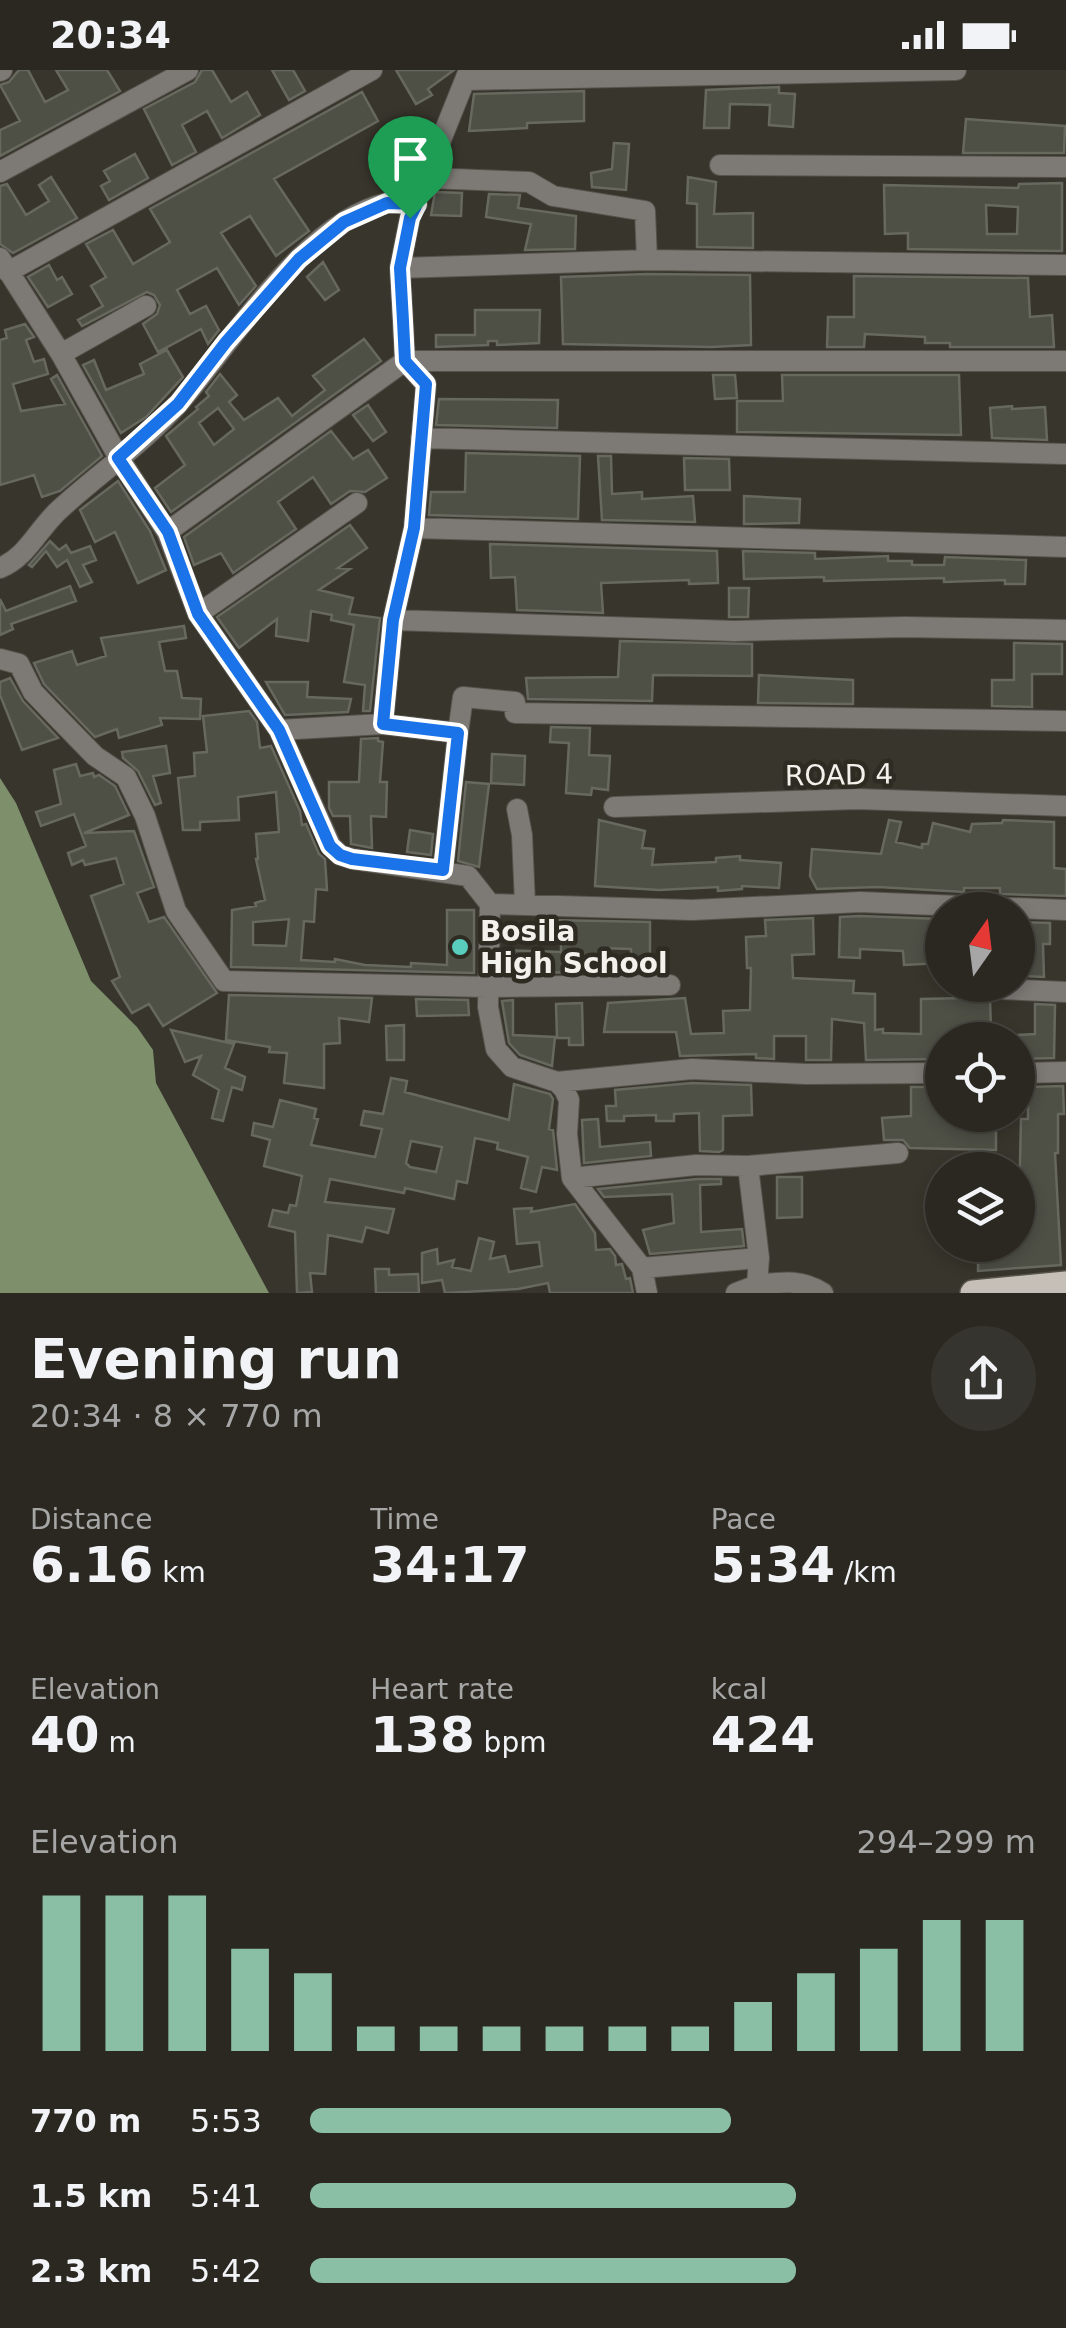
<!DOCTYPE html>
<meta charset="utf-8">
<style>
:root{--surface:#2a2821;--page:#36342e;--text:#f1f3f6;--muted:#a5a6a5;--line:#46443f;--accent:#8abfa5}
body{margin:0;font-family:"DejaVu Sans",sans-serif;background:var(--page);color:var(--text);height:100vh;display:flex;flex-direction:column;font-size:38px;white-space:nowrap}
*{box-sizing:border-box;margin:0}
p{font-size:32px;color:var(--muted)}
.icon{flex:none;width:55px;height:55px;fill:none;stroke:currentColor;stroke-width:2;stroke-linecap:round;stroke-linejoin:round}
.map{position:relative;height:1223px;overflow:hidden}
.drawer{display:flex;flex-direction:column;background:var(--surface);flex:1}
.drawer>*{flex:none}
.needle{width:65px;rotate:14deg}
.fabs{position:absolute;left:925px;top:822px;display:grid;gap:20px}
.fabs a{display:grid;place-items:center;width:110px;height:110px;border-radius:50%;background:var(--surface);box-shadow:0 5px 15px #0003,0 0 0 2px var(--line);font-size:50px}
.pin{position:absolute;display:grid;place-items:center;width:85px;height:85px;color:#fff;margin:-102px -42px;border-radius:50% 50% 50% 0;rotate:-45deg;box-shadow:0 0 10px #0007}
.pin .icon{rotate:45deg}
.round{display:grid;place-items:center;flex:none;width:105px;height:105px;border-radius:52px;background:var(--page)}
.summary{display:flex;align-items:center;justify-content:space-between;height:170px;padding:0 30px}
h1{font-size:55px;font-weight:600;line-height:75px}
.metrics{display:grid;grid-template-columns:repeat(3,1fr);gap:15px;height:170px;padding:10px 30px}
.metrics div{display:grid;align-content:center}
.metrics b{font-size:50px;font-weight:600}
.metrics small{font-size:28px;font-weight:400}
.metrics p{font-size:28px}
.chart{height:280px;padding:20px 30px}
.chart p{display:flex;justify-content:space-between}
.chart svg{width:100%;height:180px;margin-top:10px;stroke:var(--accent);stroke-width:6}
ul{padding:0 30px;list-style:none;font-size:32px}
li{display:grid;grid-template-columns:160px 120px 1fr;align-items:center;height:75px}
li i{height:25px;border-radius:12px;background:var(--accent)}
.status{display:flex;justify-content:space-between;align-items:center;height:70px;padding:0 50px;background:var(--surface);direction:ltr}
.status svg{height:28px;fill:currentColor}
.map>svg:first-child{display:block}
.water{fill:#7e8f6b}
.building{fill:#4e4f45;stroke:#67685e;stroke-width:2.5;fill-rule:evenodd}
.lines{fill:none;stroke-linecap:round;stroke-linejoin:round}
.minor-casing{stroke:#56534b;stroke-width:22}
.major-casing{stroke:#56534b;stroke-width:28}
.minor{stroke:#7d7a76;stroke-width:20}
.major{stroke:#c5bfb7;stroke-width:25}
.route-casing{stroke:#fff;stroke-width:20}
.route{stroke:#1a73e8;stroke-width:12}
.poi-dot{fill:#59cebe;stroke:#2e2b23;stroke-width:4}
.labels{text-anchor:middle;dominant-baseline:central;stroke-width:9;stroke-linejoin:round;paint-order:stroke}
.street-label{font-size:28px;fill:#f3f1eb;stroke:#2e2b23}
.poi-label{font-size:28px;font-weight:bold;fill:#f3f1eb;stroke:#2e2b23;text-anchor:start}
</style>
<div class="status"><b>20:34</b><svg viewBox="0 0 49 12"><path d="M0 12V9h3v3zM5 12V6h3v6zM10 12V3h3v9zM15 12V0h3v12zM26 1h20v11H26zM47 4h2v5h-2z"/></svg></div>
<div class="map">
<svg width="1066" height="1223" viewBox="0 0 1066 1223">
<rect width="100%" height="100%" fill="#38352c"/>
<path class="water" d="M0 708 16 733 91 911 137 957 153 980 156 1013 269 1223H0Z"/>
<path class="building" d="M19 0H28L45 32 68 20 56 0H107L120 21 0 86V60L20 51 0 15 9 12Z
M202 0H212L231 32 247 22 260 45 222 68 207 41 182 55 196 82 172 95 144 39 195 12Z
M272 0H293L305 21 289 30Z
M396 0H454L428 19 432 25 416 34Z
M779 17V23L795 24 793 57 769 55 770 35 730 34 729 58H704L706 20Z
M584 21V51L527 53V58L469 61 474 24Z
M362 22 378 51 274 109 309 161 276 186 250 146 221 163 256 216 239 235 217 198 177 220 190 244 206 236 219 260 208 274 201 259 158 282 143 254 157 244 160 235 154 225 147 222 82 256 78 250 103 236 91 216 106 207 86 174 113 160 133 194 150 184 170 172 150 139Z
M966 49 1065 56 1064 83H963Z
M614 73 629 74 626 120 592 117 591 103 612 99Z
M135 84 148 108 109 130 101 116 110 111 104 101Z
M51 107 77 148 13 183 0 174V116L7 114 26 145 49 131 39 115Z
M688 107 716 112 714 144 753 143V178L697 177V134L687 133Z
M1062 113V181L908 179V163L885 164 884 115 1018 118 1019 114ZM986 135 1018 137 1017 164H987Z
M435 122 462 123 461 146 431 145Z
M489 124 520 125 518 138 576 146 575 179 525 180 531 154 486 147Z
M323 192 339 220 325 230 307 207Z
M49 195 57 210 62 207 72 224 48 237 28 207Z
M647 204 750 205 751 275 711 277 563 274 561 207Z
M854 206 1028 208 1030 247 1052 245 1054 277H950V273H925V267L865 264 864 277H827L828 247H854Z
M475 240H540L539 273 497 275V271H488V275L436 277V265H475Z
M25 254 34 267 26 270 34 292 44 289 48 304 13 314 21 341 65 334 51 309 57 305 102 386 60 421 42 427 34 405 0 415V270L7 268 5 260Z
M364 269 381 291 171 442 155 418 185 395 166 366 198 339 196 337 209 326 206 322 220 304 237 325 229 332 244 350 278 328 292 346 325 320 313 306ZM218 338 234 359 214 375 199 353Z
M167 280 183 307 146 347 121 363 83 295 94 290 106 320 144 304 140 294Z
M713 305H735L737 328 715 329Z
M782 305H959L961 365 737 362V331H783Z
M439 329 558 330 557 358 436 355Z
M368 335 386 362 373 371 353 345Z
M1012 336V339L1045 337 1047 370 992 368 990 338Z
M331 361 353 389 368 380 387 408 365 422 350 421 331 434 313 407 278 432 296 459 233 503 221 483 194 495 184 467Z
M466 383 580 386 578 449 429 445 431 422H465Z
M598 386H611L612 424 642 422V429L693 426 695 452 602 450Z
M684 388 729 389 730 420H685Z
M118 411 150 461 166 500 138 513 115 462 95 472 80 440Z
M744 426 800 429 799 453 744 454Z
M350 455 367 478 338 498 350 499 319 520 353 528 349 544 380 548 370 641H363L365 615 344 612 354 555 331 550 332 545 311 541 308 571 276 566 277 549 239 578 217 547Z
M50 471 59 480 66 475 71 483 90 476 96 490 83 495 92 512 80 517 67 490 57 497 46 481 32 497 29 495Z
M490 474 717 481 718 513 689 514V510L601 513 603 543 517 540 515 507 491 508Z
M743 481 815 483V489L888 486V491H912V495H944L945 487 1026 490 1025 514H1005V510L944 512V508L824 511V507L744 509Z
M70 516 76 531 11 554 13 559 0 565V529L6 541Z
M729 518H749L748 547H729Z
M184 556 186 568 159 572 165 601H177L182 628 201 629 200 649 160 648 162 655 119 668 117 659 95 667 44 614 34 593 72 581 77 595 106 586 101 568Z
M620 571 752 574V606L653 605 652 631 528 629 526 608 618 607Z
M1014 573 1062 574V604H1032V637L992 636V610H1014Z
M759 605 853 610V634L758 633Z
M10 608 23 631 58 668 22 680 0 625V612Z
M266 612H308L307 627 351 629 348 642 285 645Z
M249 641 257 652 260 678 271 676 300 741 302 755 306 754 319 784 325 789 327 820 316 819 314 852 304 851 301 890 335 892V889L365 895 411 897V893L447 895V840H474V903L231 897 232 840 256 836 255 833 265 830 256 789H258L256 764 279 762 276 722 238 727 239 750 200 752V760H183L178 708 195 706 194 683 207 682 203 646ZM289 849 286 876 253 875V852Z
M551 657 590 658 589 685 610 686 608 720 592 718 591 725 566 723 569 673 550 672Z
M378 668V671L383 672 380 712H387L386 747 371 746 372 778 351 774 350 746H333L329 738V712H359L361 669Z
M166 676 170 703 153 706 161 733 155 735 138 701 123 688 122 682Z
M492 684 525 686 524 715 491 713Z
M76 694 80 706 93 703 94 707 99 705 115 716 129 745 84 763 134 761 154 817 137 823 149 852 164 847 217 923 163 956 149 934 132 943 112 911 120 907 91 826 124 814 116 788 85 795 83 790 72 795 68 783 86 776 74 744 41 756 36 742 61 734 54 700Z
M466 712 489 714 479 797 458 791Z
M599 750 645 761 642 778 654 779 652 795 716 792V788L740 786V790L781 793 779 818 742 816V819L718 821V817L659 820 595 816Z
M889 750 901 752 896 772 922 778V774H928L933 753 970 762 972 754 1002 753 1003 750 1054 752V798L1066 799V826L1000 824V818H964V822L878 817 817 819 810 806 812 779 881 784Z
M410 760 433 764 431 785 407 782Z
M860 846 941 849 942 893 904 895 903 881 860 879V888L839 887 840 847Z
M813 848 814 884 792 885 793 908 854 911 853 923 875 924V960L883 959V963L921 964V929L965 928 990 929 991 960 950 961V970H942V989L866 990 864 953 832 949 831 990H806V966H774V989L756 988V984L680 986 676 962H604L608 933 685 928 691 964 724 963 723 941 750 940 751 898H747L746 867 766 866 765 850Z
M550 850 650 852V901L631 902V879L600 878 604 902 502 903 503 880 561 882V858L551 859Z
M1018 852 1050 853V874H1043L1044 907 1024 906 1023 874 1018 873Z
M229 925 372 928 369 952 339 948 340 973 324 974V1018L284 1013 287 983 269 982 270 977 226 970Z
M416 929 468 930 469 945 417 946Z
M513 930V965L555 967 552 996 520 985 509 973 502 931Z
M582 933 583 975H569V968H557L556 934Z
M1035 934 1055 935 1054 988 1018 989V965L1035 964Z
M404 955V990H387L386 956Z
M171 960 234 974 225 998 245 1007 242 1020 232 1017 223 1051 212 1048 219 1020 193 1005 201 986 185 992Z
M391 1008 407 1011 405 1022 509 1050 514 1014 550 1024 553 1029 549 1059 553 1060 557 1100 542 1097 536 1122 521 1118 528 1087 497 1079 498 1073 475 1068 467 1113 457 1111 454 1129 405 1118 404 1123 330 1109 325 1132 394 1139 388 1163 366 1157 362 1172 328 1165 325 1204 310 1203 312 1222 297 1223 295 1162 269 1156 273 1140 288 1143 290 1135 296 1136 302 1106 264 1096 270 1070 252 1065 254 1053 273 1057 280 1030 316 1039 314 1048 318 1049 311 1075 375 1087 382 1059 361 1055 364 1041 383 1044ZM411 1071 442 1077 436 1102 410 1097 406 1093Z
M692 1013 751 1015 752 1045 723 1046V1080L719 1082 700 1081 699 1043 674 1044V1051H656V1045L624 1046V1051H607L606 1036H616L615 1020Z
M1063 1016 1064 1044H1058V1083H1055L1061 1195 978 1201V1175H1018L1021 1049H1028V1017Z
M911 1017H942V1045H953V1049H996V1080L910 1078 903 1070H884L882 1048 911 1046Z
M598 1049 600 1077 650 1072 651 1086 584 1093 582 1050Z
M777 1107H802V1147L777 1148Z
M697 1109H721V1114L700 1115 701 1162 742 1159 744 1176 650 1184 643 1160 674 1153 672 1124 604 1127 598 1119Z
M575 1134 595 1163 596 1180 610 1179 615 1186 616 1195 622 1194 626 1209 630 1208 633 1223H550L548 1213 518 1219 445 1223 442 1210 422 1213V1183L437 1179 438 1194 454 1190 452 1197 471 1201 479 1168 494 1172 490 1189 505 1186 509 1202 542 1196 539 1172 517 1174 514 1139 532 1138 531 1142Z
M375 1199H389V1205L418 1204 419 1223H376Z"/>
<g class="lines">
<g class="minor-casing">
<path id="minor" d="M0 1 2 0
M466 10 956 0
M720 95 1066 97
M0 102 188 0
M429 108 529 112 553 126 645 141 647 190
M0 188 61 284 119 388 167 462 198 544 279 660 331 776 340 785 353 789 468 806 490 834 488 937 496 979 512 997 557 1012 564 1019 569 1030 567 1064 572 1108 642 1198 647 1223
M400 198 647 190 1066 195
M8 202 372 0
M61 284 146 236
M421 368 1066 384
M414 458 1066 477
M167 462 405 291H1066
M0 498C27 487 38 459 59 440 98 404 144 373 179 333 231 274 306 150 387 133 396 132 408 134 417 134
M198 544 357 433
M393 550 734 561 904 557 1066 560
M0 589 19 594 33 622 55 645 95 686 126 707 145 746 176 841 224 911 488 917 670 915
M383 654 393 550 414 458 426 314 405 291 400 198 410 147 469 0
M279 660 383 654 458 663 443 800
M458 663 463 627 515 632V643L1066 651
M614 737 857 729 1066 736
M517 739 522 765 525 834
M490 834 692 840 860 832 1066 840
M1000 919 1066 922
M1018 1003 1066 1002
M557 1012 692 999 806 1004 942 1003
M572 1108 696 1095 748 1096 898 1083
M642 1198 759 1188
M757 1215C782 1212 802 1209 823 1223
M736 1223 757 1215 759 1188 748 1096"/>
</g>
<g class="major-casing">
<path id="major" d="M973 1223 1066 1214"/>
</g>
<use href="#minor" class="minor"/>
<use href="#major" class="major"/>
</g>
<g class="lines">
<g class="route-casing">
<path id="route" d="M387 133 417 134 410 148 400 198 403 251 405 291 426 314 414 458 393 550 383 654 458 663 443 800 352 789 340 785 330 776 279 660 198 544 168 462 118 388 178 334 226 272 299 189 344 152Z"/>
</g>
<use href="#route" class="route"/>
</g>
<circle class="poi-dot" cx="460" cy="877" r="10"/>
<g class="labels">
<g class="street-label">
<text transform="translate(839 705) rotate(-1)">ROAD 4</text>
</g>
<g class="poi-label">
<text x="480" y="861">Bosila<tspan x="480" dy="32">High School</tspan></text>
</g>
</g>
</svg>
<div class="fabs">
<a><svg class="needle" viewBox="-14 -14 28 28"><path d="M0-13l5 13h-10z" fill="#e53935"/><path d="M0 13l5-13h-10z" fill="#a5a6a5"/></svg></a>
<a><svg class="icon" aria-label="locate" viewBox="0 0 24 24"><circle cx="12" cy="12" r="6"/><path d="M12 2v4M12 18v4M2 12h4M18 12h4"/></svg></a>
<a><svg class="icon" aria-label="layers" viewBox="0 0 24 24"><path d="M12 4l9 5-9 5-9-5zM3 14l9 5 9-5"/></svg></a>
</div>
<div class="pin" style="left:410px;top:148px;background:#1e9e55"><svg class="icon" aria-label="arrive" viewBox="0 0 24 24"><path d="M6 21V4h12l-3 4 3 4H6"/></svg></div>
</div>
<section class="drawer">
<div class="summary"><div><h1>Evening run</h1><p>20:34 · 8 × 770 m</p></div><a class="round"><svg class="icon" aria-label="share" viewBox="0 0 24 24"><path d="M12 15V3M7 8l5-5 5 5M5 13v7h14v-7"/></svg></a></div>
<div class="metrics">
<div><p>Distance</p><b>6.16<small> km</small></b></div>
<div><p>Time</p><b>34:17</b></div>
<div><p>Pace</p><b>5:34<small> /km</small></b></div>
</div>
<div class="metrics">
<div><p>Elevation</p><b>40<small> m</small></b></div>
<div><p>Heart rate</p><b>138<small> bpm</small></b></div>
<div><p>kcal</p><b>424</b></div>
</div>
<div class="chart"><p><span>Elevation</span>294–299 m</p>
<svg viewBox="0 0 160 44" preserveAspectRatio="none"><path d="M5 44V6M15 44V6M25 44V6M35 44V19M45 44V25M55 44V38M65 44V38M75 44V38M85 44V38M95 44V38M105 44V38M115 44V32M125 44V25M135 44V19M145 44V12M155 44V12"/></svg>
</div>
<ul>
<li><b>770 m</b>5:53<i style="width:58%"></i></li>
<li><b>1.5 km</b>5:41<i style="width:67%"></i></li>
<li><b>2.3 km</b>5:42<i style="width:67%"></i></li>
</ul>
</section>
